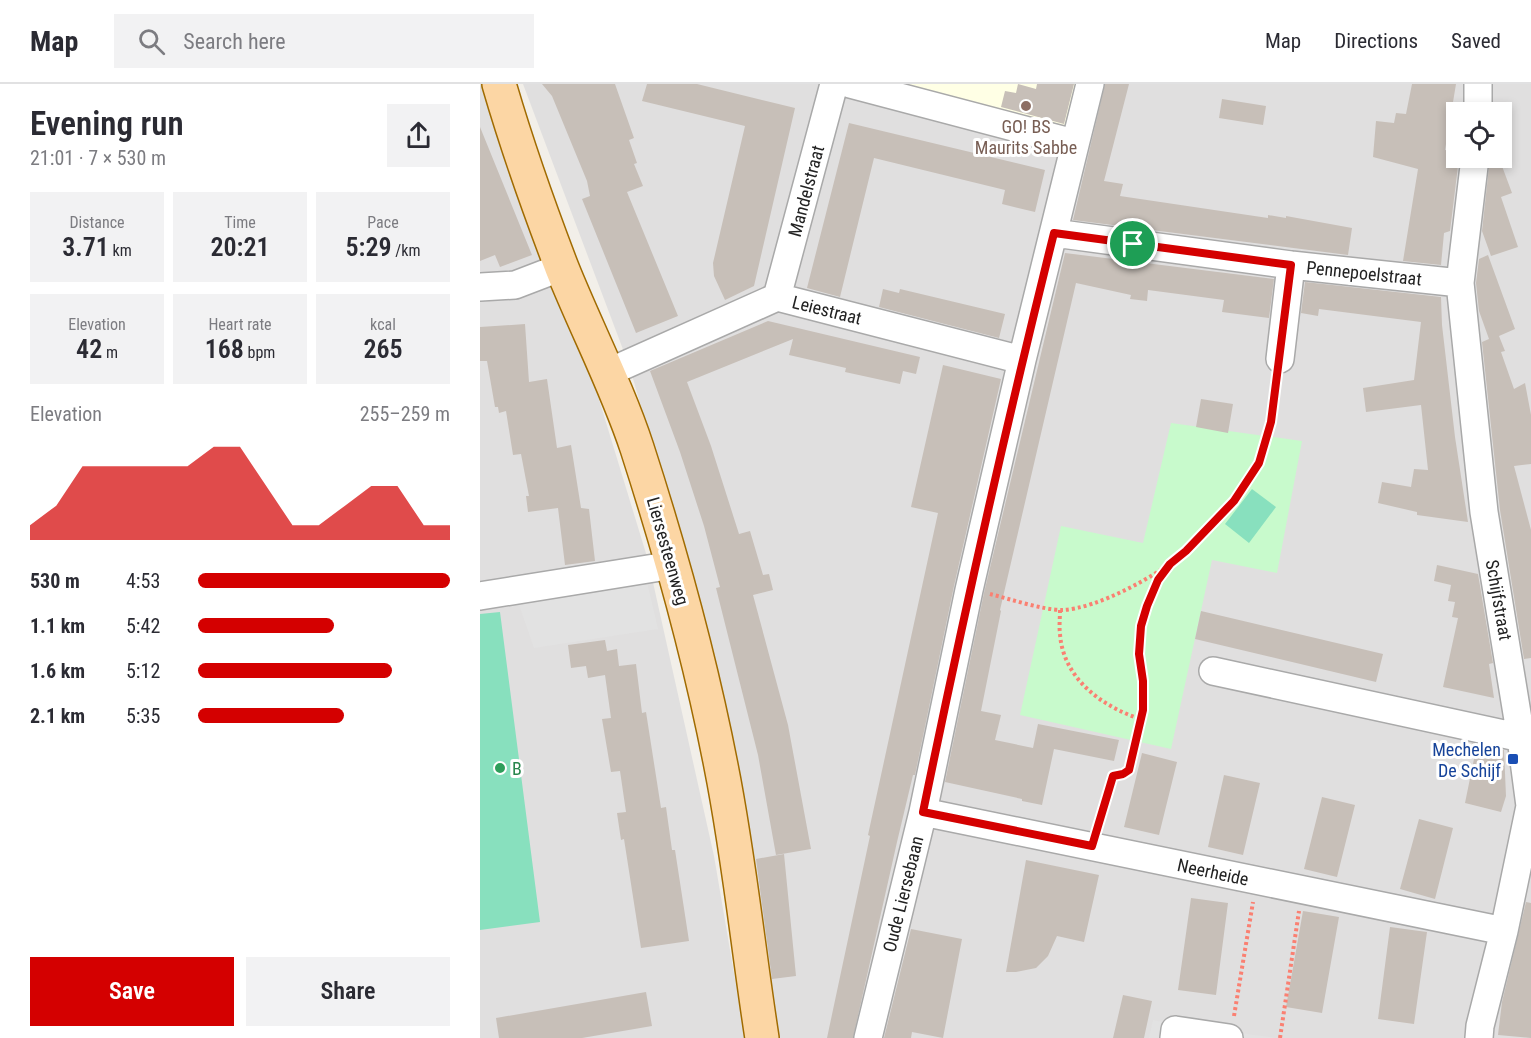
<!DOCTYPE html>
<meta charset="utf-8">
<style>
:root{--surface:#fff;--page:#f2f2f3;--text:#2b2b33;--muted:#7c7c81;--line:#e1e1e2;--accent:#d40000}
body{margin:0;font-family:"Roboto Condensed",sans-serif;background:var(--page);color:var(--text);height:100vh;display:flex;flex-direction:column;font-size:22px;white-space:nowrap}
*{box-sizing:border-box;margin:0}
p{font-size:20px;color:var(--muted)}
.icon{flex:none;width:33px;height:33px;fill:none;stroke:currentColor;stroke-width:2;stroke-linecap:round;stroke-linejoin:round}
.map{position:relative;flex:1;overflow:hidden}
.side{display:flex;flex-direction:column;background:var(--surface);width:480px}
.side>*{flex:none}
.controls{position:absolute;left:966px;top:18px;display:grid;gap:12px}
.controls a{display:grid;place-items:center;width:66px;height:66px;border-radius:0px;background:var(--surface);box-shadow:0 3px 9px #0003;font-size:30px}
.pin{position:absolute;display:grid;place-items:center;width:51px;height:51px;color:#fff;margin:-26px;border:3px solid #fff;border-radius:50%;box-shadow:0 2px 6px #0007}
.round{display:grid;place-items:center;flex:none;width:63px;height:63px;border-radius:0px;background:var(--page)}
.headline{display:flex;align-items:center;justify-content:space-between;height:102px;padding:0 30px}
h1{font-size:33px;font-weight:600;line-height:45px}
.metrics{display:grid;grid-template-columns:repeat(3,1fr);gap:9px;height:102px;padding:6px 30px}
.metrics div{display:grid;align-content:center;border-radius:0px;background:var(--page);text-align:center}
.metrics b{font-size:26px;font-weight:600}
.metrics small{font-size:16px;font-weight:400}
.metrics p{font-size:16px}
.chart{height:168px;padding:12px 30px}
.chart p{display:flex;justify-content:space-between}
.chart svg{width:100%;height:108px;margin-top:6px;fill:var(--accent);opacity:.7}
.button{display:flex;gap:12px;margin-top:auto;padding:12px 30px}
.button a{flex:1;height:69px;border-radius:0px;background:var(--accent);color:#fff;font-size:24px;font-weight:600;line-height:69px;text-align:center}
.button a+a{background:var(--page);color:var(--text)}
ul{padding:0 30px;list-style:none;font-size:20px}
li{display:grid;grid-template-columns:96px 72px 1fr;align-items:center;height:45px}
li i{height:15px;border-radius:8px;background:var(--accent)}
header{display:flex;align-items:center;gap:36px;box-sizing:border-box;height:84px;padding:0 30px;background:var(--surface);border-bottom:2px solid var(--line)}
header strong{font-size:28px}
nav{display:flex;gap:33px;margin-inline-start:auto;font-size:21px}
.search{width:420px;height:54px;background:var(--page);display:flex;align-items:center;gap:15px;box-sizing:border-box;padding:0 21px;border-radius:0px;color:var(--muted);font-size:22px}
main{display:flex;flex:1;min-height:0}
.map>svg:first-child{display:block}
.residential{fill:#e0dfdf;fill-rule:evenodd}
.education{fill:#ffffe5}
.park{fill:#c8facc}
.pitch{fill:#88e0be}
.parking{fill:#e2e2e2}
.building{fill:#c7bfb8}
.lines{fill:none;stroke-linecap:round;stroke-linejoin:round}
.minor-casing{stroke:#a9a9a9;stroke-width:30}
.major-casing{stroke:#a06b00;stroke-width:36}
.path{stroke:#fa8072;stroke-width:4;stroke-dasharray:3 3;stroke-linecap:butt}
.minor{stroke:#fff;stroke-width:27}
.major{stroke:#fcd6a4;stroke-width:33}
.route-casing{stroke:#fff;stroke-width:12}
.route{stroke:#d40000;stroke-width:8}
.education-dot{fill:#8d6e63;stroke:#fff;stroke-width:2}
.transit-dot{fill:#1a4fb4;stroke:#fff;stroke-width:2}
.leisure-dot{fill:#2e9e5b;stroke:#fff;stroke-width:2}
.labels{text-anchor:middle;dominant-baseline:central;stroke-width:6;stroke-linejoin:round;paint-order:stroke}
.education-label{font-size:18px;fill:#785e54;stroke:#fff}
.street-label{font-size:18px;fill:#222;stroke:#fff}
.transit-label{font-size:18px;fill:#164399;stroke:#fff;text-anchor:end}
.leisure-label{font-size:18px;fill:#27864d;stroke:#fff;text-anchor:start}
</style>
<header>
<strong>Map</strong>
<div class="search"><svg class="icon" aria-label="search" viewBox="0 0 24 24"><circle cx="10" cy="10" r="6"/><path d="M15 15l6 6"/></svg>Search here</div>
<nav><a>Map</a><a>Directions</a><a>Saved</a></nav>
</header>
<main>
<section class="side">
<div class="headline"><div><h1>Evening run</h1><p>21:01 · 7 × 530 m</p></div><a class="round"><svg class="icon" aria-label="share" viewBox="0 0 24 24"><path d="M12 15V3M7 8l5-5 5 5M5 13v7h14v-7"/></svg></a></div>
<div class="metrics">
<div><p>Distance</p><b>3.71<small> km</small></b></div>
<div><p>Time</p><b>20:21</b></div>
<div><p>Pace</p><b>5:29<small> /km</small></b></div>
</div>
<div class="metrics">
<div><p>Elevation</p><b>42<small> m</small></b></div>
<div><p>Heart rate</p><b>168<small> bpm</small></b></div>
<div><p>kcal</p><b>265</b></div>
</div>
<div class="chart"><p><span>Elevation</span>255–259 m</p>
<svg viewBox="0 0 160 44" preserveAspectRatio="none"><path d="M0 44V38L10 30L20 14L30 14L40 14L50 14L60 14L70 6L80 6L90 22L100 38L110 38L120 30L130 22L140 22L150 38L160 38V44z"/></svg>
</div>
<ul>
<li><b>530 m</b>4:53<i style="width:100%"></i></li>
<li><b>1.1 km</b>5:42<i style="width:54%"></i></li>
<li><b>1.6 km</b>5:12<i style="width:77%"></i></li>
<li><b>2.1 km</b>5:35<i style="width:58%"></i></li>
</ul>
<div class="button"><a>Save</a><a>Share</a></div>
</section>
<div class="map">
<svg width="1051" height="954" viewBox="0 0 1051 954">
<rect width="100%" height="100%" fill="#f2efe9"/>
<path class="residential" d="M0 0H4L110 286 168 476 234 772 265 954H0Z
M43 0H1051V954H298L243 611 150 284ZM976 28H1022V74H976Z"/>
<path class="education" d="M421 0H596L584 43Z"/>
<path class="park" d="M691 339 822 357 797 489 732 476 691 665 540 631 581 442 663 459Z"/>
<path class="pitch" d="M772 405 796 423 769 459 745 440Z
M20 528 60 838 0 846V530Z"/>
<path class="parking" d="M166 494 178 545 54 564 36 512Z
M673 936 692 940 797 954H669Z"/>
<path class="building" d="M62 0H135L154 54 149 56 157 79 154 80 163 102 147 108 198 232 156 249 102 115 110 112 107 97 72 12Z
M167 0H217L315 24 274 202 245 216 234 192 233 179 265 42 162 17Z
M538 0 556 5 557 0H594L584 40 521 23 525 7 536 9Z
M625 0H649L624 97 643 100 640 112 788 134V131L806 134V132L872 144 868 171 593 136Z
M932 0H976L965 66 976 68V74H979L970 147 964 149 961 181 923 177 938 85 893 73 896 37 914 39 916 29 926 30Z
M742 15 786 22 783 41 739 34Z
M369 39 565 86 555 128 522 120 525 106 394 74 360 213 327 204Z
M0 43 52 171 20 183 15 171 0 177Z
M1010 74H1019L1032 109 1021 113 1038 163 1011 172 1002 147Z
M585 169 794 195 789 234 742 228 744 216 668 206 667 217 650 215 651 211 596 199 520 526 521 527 501 627 521 631 515 656 553 664 558 640 639 656 634 677 574 665 562 721 542 717V715L465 698 504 509Z
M1008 171 1035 245 1019 252 1025 267 1021 268 1034 305 1045 299 1051 331V380L1034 382 1051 446V574L1044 575 1020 426 1002 258 1009 255 999 227 996 199 999 175Z
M825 198 961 213 962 241 975 353 988 438 937 431V428L898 419 902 398 931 403 934 385 948 386 941 321 886 328 883 304 934 296 941 238 839 225 838 232 821 229Z
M403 205 419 209 420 205 525 230 519 254 399 223Z
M288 237 440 273 436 290 423 287 420 300 365 288 366 284 309 271 313 255 207 298 231 362 259 450 270 447 283 491 289 490 293 506 273 511 308 641 331 765 296 771 278 671 236 504 240 503 224 442 200 368 170 287Z
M45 240 49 298 67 295 77 364 91 361 101 424 109 425 115 477 85 481 78 424 48 428 46 412H49L41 370 33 371 26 327 19 329 18 323H15L7 277H0V243Z
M463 281 521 295 474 502 435 691H433L417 758 373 954H347L390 752 388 751 458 429 431 423Z
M721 315 753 320 748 349 716 343Z
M957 481 998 490 1013 579 1009 580 1014 614 963 603 978 534 972 533 975 518 968 517 971 501 954 497Z
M721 527 903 570 896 598 715 555Z
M125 556 127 567 137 565 139 582 156 580 162 629 166 628 181 724 186 723 192 766H195L209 857 161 864 144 755 141 756 137 729 146 728 140 687 131 688 122 635 131 634 125 591 108 594 106 582 91 584 88 561Z
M992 659 1024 666 1026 712 1021 728 985 719 995 670 990 669Z
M662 669 697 678 679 751 644 743Z
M744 691 780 699 763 771 728 763Z
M842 713 875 721 857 793 824 785Z
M939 735 973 744 955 815 920 805Z
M304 770 316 892 292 895 276 775Z
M546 776 619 791 604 858 577 852 568 872 556 884 536 888H526Z
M711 814 748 819 736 911 698 906Z
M1046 818 1051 819V954L1018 951 1022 918Z
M823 827 859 833 842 929 806 923Z
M910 843 947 848 934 940 898 935Z
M431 845 482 855 463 954 432 948 431 954H404Z
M166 908 172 942 102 954H19L16 934Z
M643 911 672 917 664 954H633Z"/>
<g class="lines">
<g class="minor-casing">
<path id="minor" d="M370 0 594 59
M998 0V28
M995 74 980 199 1004 428 1041 654 1050 722 1024 847 1000 942 999 954
M574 149 811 181 980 199
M0 203 35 201 82 183
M297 213 354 0
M800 275 811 181
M127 289 297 213 542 276
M0 512 193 481
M733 587 1051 656
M443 728 1024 847
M388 954 443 728 489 506 542 276 610 0
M694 954 695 946 749 954"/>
</g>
<g class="major-casing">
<path id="major" d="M19 0C37 62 59 124 82 184 106 244 137 303 157 364 191 469 220 574 241 682 259 772 268 864 282 954"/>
</g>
<path class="path" d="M510 510C530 515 563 526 582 526 617 525 679 491 705 468 730 448 767 405 780 376 791 351 793 323 797 296
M580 526C580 534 579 542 580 550 583 594 621 622 660 635
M618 742 633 692 643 690 649 686C654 665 662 642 663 622 664 604 660 587 659 570 658 539 669 508 688 483
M754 932 773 818
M800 954 819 827"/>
<use href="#minor" class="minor"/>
<use href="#major" class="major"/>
</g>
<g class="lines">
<g class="route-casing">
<path id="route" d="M574 149 811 181 791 338 779 379 754 417 706 467 690 480 678 496 667 522 661 542 659 570 663 597V626L649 686 643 690 633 692 612 762 443 728C483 534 526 341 574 149Z"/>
</g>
<use href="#route" class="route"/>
</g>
<circle class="education-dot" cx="546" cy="22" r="6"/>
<rect class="transit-dot" x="1027" y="669" width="12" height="12" rx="3"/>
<circle class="leisure-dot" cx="20" cy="684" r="6"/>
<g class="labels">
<g class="education-label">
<text x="546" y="42">GO! BS<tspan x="546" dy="21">Maurits Sabbe</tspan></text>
</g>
<g class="street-label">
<text transform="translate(326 107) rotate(-75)">Mandelstraat</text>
<text transform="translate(884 189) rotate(6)">Pennepoelstraat</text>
<text transform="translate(347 226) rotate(14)">Leiestraat</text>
<text transform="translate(188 467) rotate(74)">Liersesteenweg</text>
<text transform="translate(1019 516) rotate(80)">Schijfstraat</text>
<text transform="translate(733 788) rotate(12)">Neerheide</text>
<text transform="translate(423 810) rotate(-76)">Oude Liersebaan</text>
</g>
<g class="transit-label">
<text x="1021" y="665">Mechelen<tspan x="1021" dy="21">De Schijf</tspan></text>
</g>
<g class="leisure-label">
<text x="32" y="684">B</text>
</g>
</g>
</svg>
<div class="controls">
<a><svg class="icon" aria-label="locate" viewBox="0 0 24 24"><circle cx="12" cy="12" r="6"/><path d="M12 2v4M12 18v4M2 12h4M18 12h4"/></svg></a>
</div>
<div class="pin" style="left:653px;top:160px;background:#1e9e55"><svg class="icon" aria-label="arrive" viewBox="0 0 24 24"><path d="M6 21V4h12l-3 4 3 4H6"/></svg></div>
</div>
</main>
